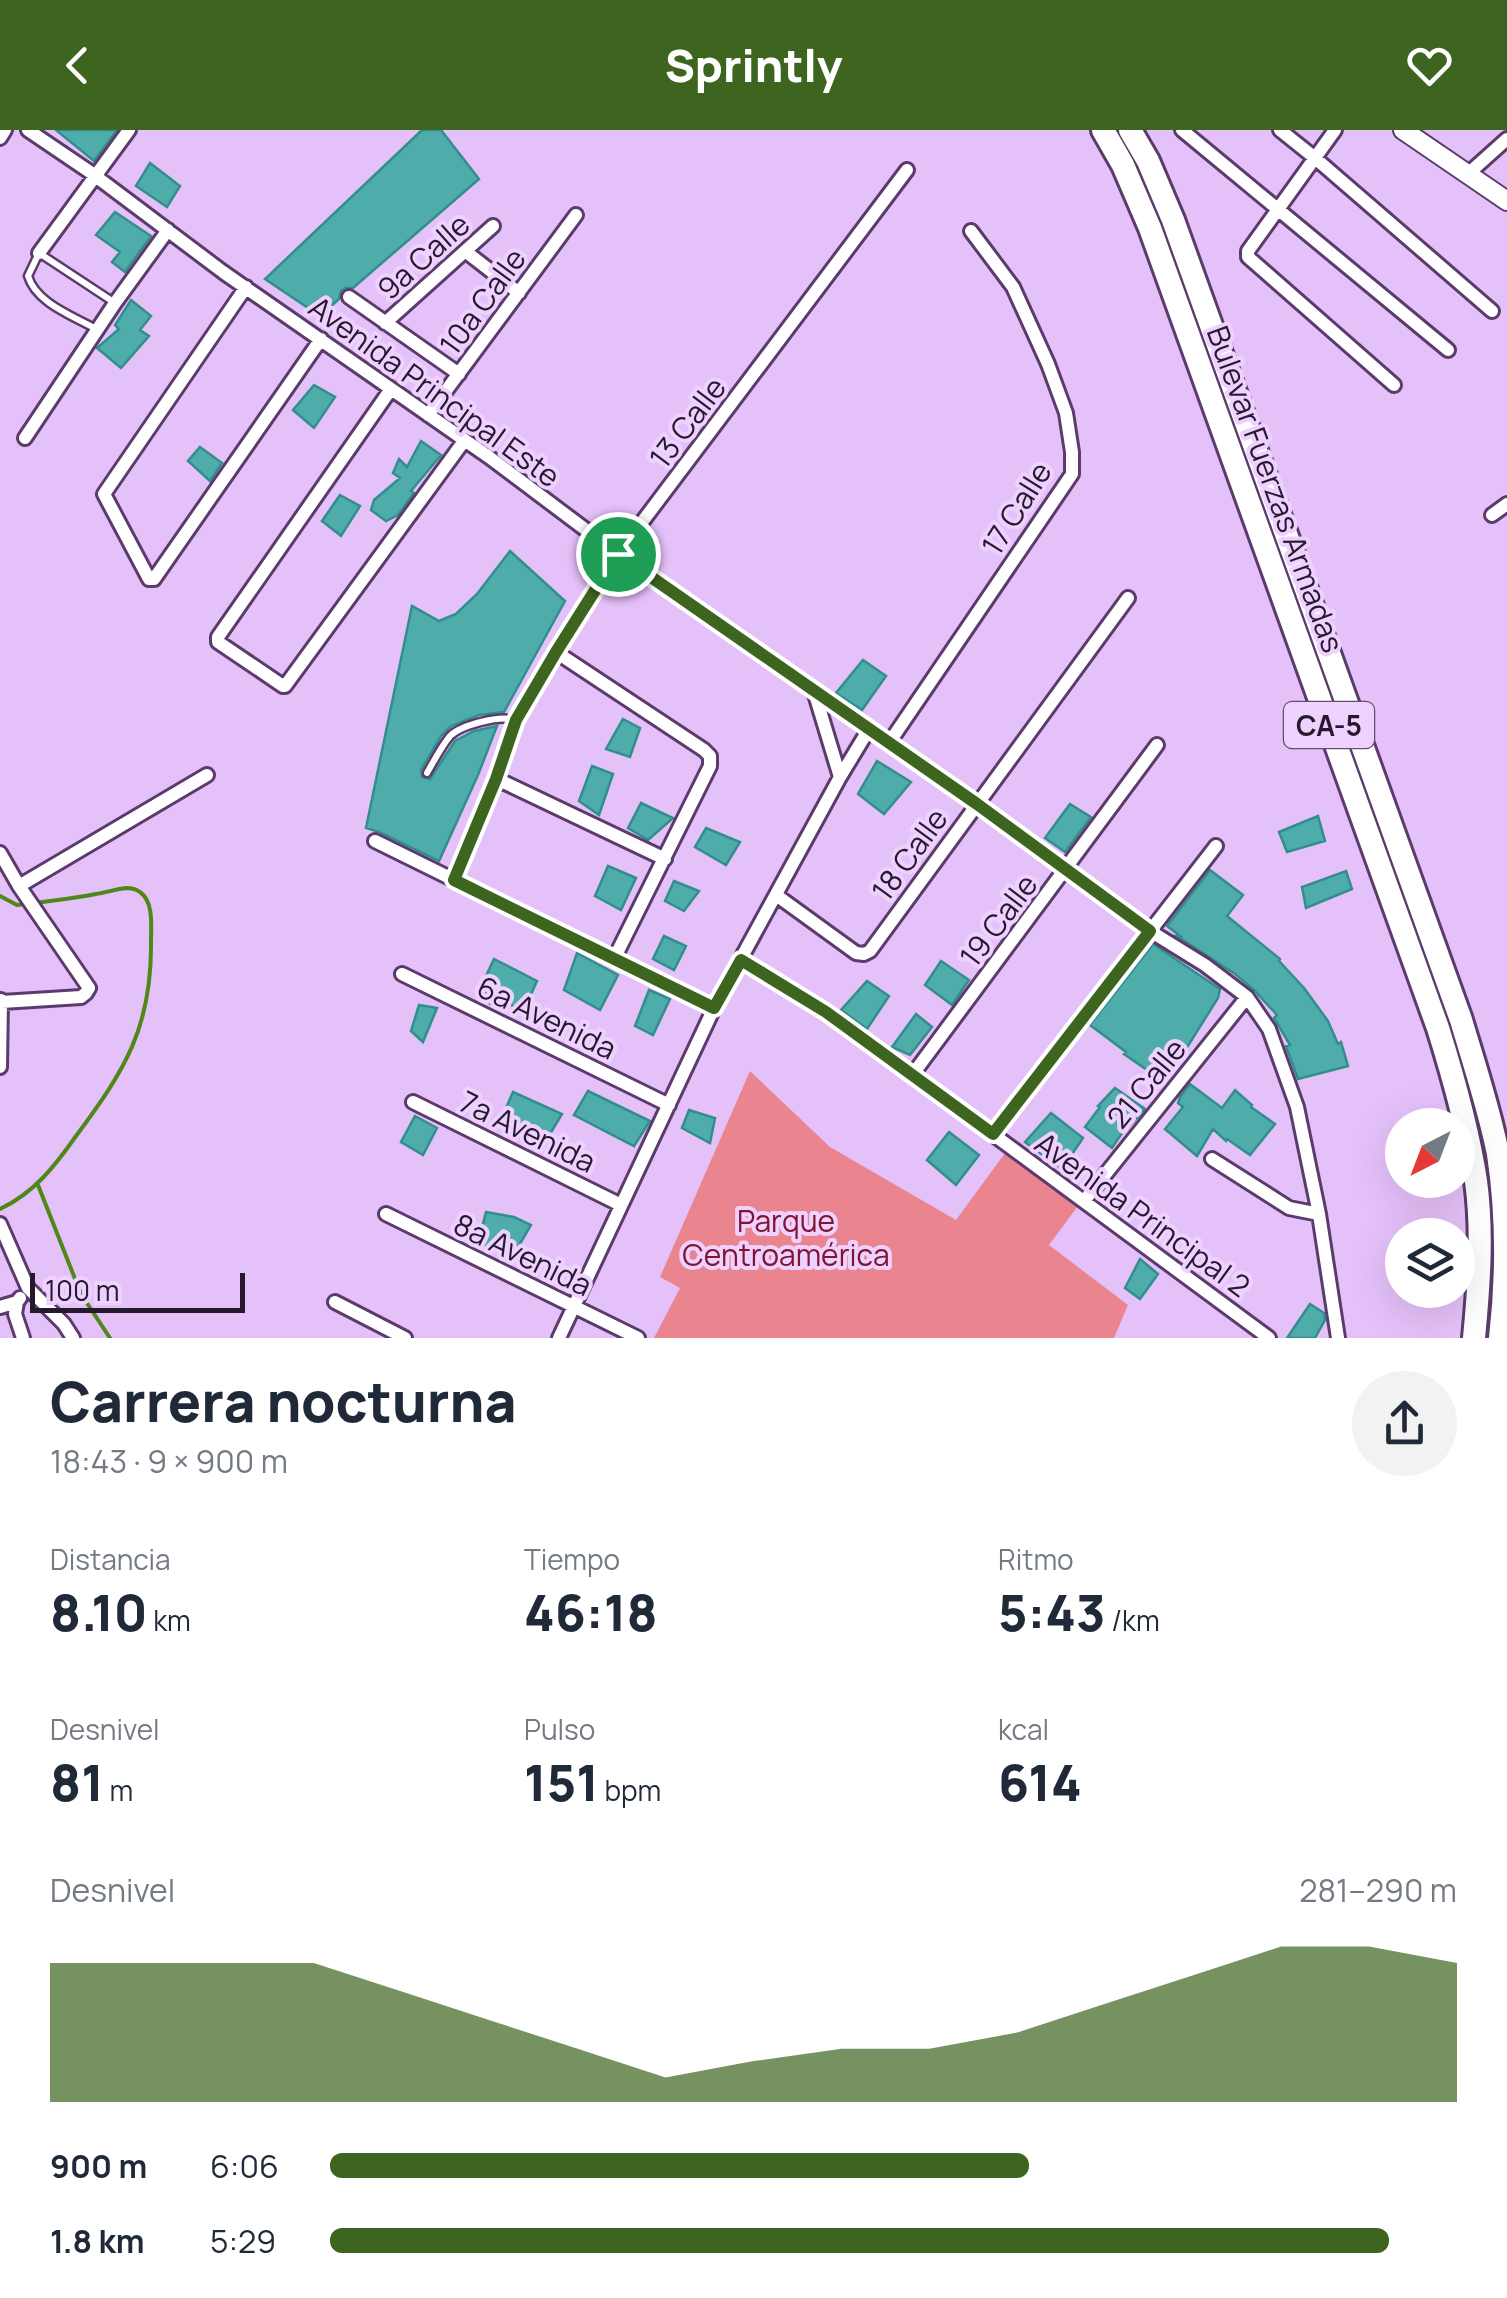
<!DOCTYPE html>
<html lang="es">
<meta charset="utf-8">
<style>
:root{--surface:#fff;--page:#f2f2f3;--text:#1f2937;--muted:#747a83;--accent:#3e651f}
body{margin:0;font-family:Manrope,sans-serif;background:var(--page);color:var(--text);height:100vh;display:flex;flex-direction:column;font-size:38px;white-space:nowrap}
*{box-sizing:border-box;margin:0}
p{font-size:32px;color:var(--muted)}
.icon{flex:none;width:55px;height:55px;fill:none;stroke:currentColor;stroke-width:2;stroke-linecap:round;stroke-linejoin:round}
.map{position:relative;height:1208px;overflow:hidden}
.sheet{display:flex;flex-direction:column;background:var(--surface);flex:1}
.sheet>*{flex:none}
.needle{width:65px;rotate:222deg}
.controls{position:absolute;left:1385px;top:978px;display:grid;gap:20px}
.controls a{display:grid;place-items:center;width:90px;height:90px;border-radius:50%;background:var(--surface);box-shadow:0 10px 40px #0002;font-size:50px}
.scale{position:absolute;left:30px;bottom:25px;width:215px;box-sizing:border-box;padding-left:10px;border:5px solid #26192d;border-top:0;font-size:28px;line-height:35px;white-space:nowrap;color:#26192d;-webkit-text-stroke:8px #eed1fe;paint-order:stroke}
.pin{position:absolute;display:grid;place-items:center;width:85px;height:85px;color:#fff;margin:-42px;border:5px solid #fff;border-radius:50%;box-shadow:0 2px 10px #0007}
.round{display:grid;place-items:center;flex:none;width:105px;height:105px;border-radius:52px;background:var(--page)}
.summary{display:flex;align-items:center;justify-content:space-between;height:170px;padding:0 50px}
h1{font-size:55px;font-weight:800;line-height:75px}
.figures{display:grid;grid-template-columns:repeat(3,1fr);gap:15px;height:170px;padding:10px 50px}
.figures div{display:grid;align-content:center}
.figures b{font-size:50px;font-weight:800}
.figures small{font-size:28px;font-weight:400}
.figures p{font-size:28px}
.chart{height:280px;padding:20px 50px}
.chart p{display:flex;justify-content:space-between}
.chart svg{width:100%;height:180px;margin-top:10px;fill:var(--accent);opacity:.7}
ul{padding:0 50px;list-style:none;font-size:32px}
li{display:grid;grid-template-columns:160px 120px 1fr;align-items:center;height:75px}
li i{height:25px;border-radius:12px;background:var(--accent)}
header{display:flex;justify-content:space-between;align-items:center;height:130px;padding:0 50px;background:var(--accent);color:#fff;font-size:45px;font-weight:800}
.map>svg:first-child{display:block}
.green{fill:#ea8590}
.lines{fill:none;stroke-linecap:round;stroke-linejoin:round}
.stream{stroke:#4f8719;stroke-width:4}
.building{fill:#4eadab;stroke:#328e8d;stroke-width:2.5}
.lane-casing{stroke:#5b3b6b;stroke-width:11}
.street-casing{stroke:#5b3b6b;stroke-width:18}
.secondary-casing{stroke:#5b3b6b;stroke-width:22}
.highway-casing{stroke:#5b3b6b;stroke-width:28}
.lane{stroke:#fff;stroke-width:6}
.street{stroke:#fff;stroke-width:12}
.secondary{stroke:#fff;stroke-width:18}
.highway{stroke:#fff;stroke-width:22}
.route-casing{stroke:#fff;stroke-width:20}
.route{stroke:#3e651f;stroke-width:12}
.labels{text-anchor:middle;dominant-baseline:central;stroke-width:8;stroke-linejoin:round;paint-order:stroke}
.shield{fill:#eed1fe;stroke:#62506c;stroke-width:2.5}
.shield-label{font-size:28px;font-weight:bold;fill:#26192d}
.street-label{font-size:30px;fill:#26192d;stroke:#eed1fe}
.park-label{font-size:30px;fill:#82142f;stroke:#eed1fe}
</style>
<header><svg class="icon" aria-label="back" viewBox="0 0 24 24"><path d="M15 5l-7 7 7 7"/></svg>Sprintly<svg class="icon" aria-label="heart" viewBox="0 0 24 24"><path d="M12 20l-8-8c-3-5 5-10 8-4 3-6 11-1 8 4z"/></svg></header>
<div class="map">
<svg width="1507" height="1208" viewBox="0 0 1507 1208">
<rect width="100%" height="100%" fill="#e5c1f9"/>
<path class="green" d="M750 941 830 1017 956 1090 1005 1023 1078 1076 1049 1115 1128 1175 1114 1208H654L680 1158 660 1147Z"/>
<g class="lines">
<path class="stream" d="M0 766 17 775 26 774
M38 1055 81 1164 110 1208
M0 1079C34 1063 55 1036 76 1006 125 940 152 897 151 812 151 796 154 772 140 762 136 759 131 758 126 758 116 759 105 763 96 764 76 768 56 770 35 773"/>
</g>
<path class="building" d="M56 0H117L94 31Z
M422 0H441L479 49 353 158H346L341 161 339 169 320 186 265 149Z
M150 33 180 56 167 77 136 56Z
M115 82 151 106 125 142 112 132 120 122 96 105Z
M131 170 151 186 140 200 149 206 121 238 97 218 119 199 115 195Z
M314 255 335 267 314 298 293 280Z
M421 311 441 325 411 361 414 363 398 385 386 391 371 380 374 370 400 348 393 343 399 329 407 337Z
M200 317 222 333 210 351 188 331Z
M340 365 360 376 341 406 322 391Z
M510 421 565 471 504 582 479 585 451 596 441 606 421 640 422 647 430 649 455 611 474 601 497 596 478 645 439 731 379 702 366 698 412 476 439 491 456 484 477 464Z
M863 530 886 546 862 580 836 563Z
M623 589 640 598 630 627 606 619Z
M877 631 911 652 884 684 858 664Z
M592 636 613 644 599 685 579 671Z
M641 673 673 688 648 710 628 698Z
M1070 674 1091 687 1065 722 1045 708Z
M1318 686 1325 711 1287 722 1279 702Z
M706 698 740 712 726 735 695 717Z
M608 736 636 748 621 780 595 766Z
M1210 740 1243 765 1227 786 1280 829 1279 831 1304 858 1328 891 1338 914 1341 912 1348 936 1298 949 1286 916 1290 915 1274 888 1277 885 1254 860 1235 844 1177 806H1180L1167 796Z
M1346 741 1352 759 1306 778 1302 757Z
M674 751 699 761 684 781 665 771Z
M664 806 686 816 674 840 653 829Z
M1153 814 1220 859 1218 868 1181 927 1163 951 1124 924 1126 922 1090 895Z
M577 823 618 845 600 880 564 860Z
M494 829 537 851 523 882 501 869 497 878 477 865Z
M941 831 969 850 952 875 925 855Z
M867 851 889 866 867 899 841 880Z
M649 860 670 869 653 905 635 896Z
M419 875 437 878 423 912 411 901Z
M916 884 932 897 910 925 892 917Z
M1190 954 1222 978 1235 960 1252 975 1251 977 1275 994 1250 1025 1227 1009 1226 1011 1213 999 1197 1026 1165 999 1183 977 1178 973 1180 967Z
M1115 958 1145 979 1128 998 1126 997 1112 1018 1085 997 1100 977 1098 976Z
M588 961 650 991 634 1016 574 985Z
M513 962 562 984 541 1019 498 996Z
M689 980 715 988 710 1013 682 998Z
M1051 983 1083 1008 1062 1039 1025 1012Z
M415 986 437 998 423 1025 401 1012Z
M949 1002 979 1025 956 1055 927 1030Z
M486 1082 514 1087 531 1095 511 1129 503 1122 478 1113Z
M1140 1129 1158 1144 1140 1169 1125 1158Z
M1310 1174 1324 1183 1325 1190 1315 1208H1287Z"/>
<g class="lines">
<g class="lane-casing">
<path id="lane" d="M96 199C73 186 36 173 28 146L39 123 115 173
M427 643C434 631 441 617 450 606 461 595 500 585 514 590"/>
</g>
<g class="street-casing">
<path id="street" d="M28 0 90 42 223 142 489 327 618 424 977 674 1150 801 1205 835 1247 867 1269 899 1297 977 1319 1084 1338 1208
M1182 0 1448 220
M1280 0 1315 28 1492 181
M1335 0 1248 121V127L1394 255
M0 8 5 0
M1469 43 1507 9
M465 121 519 163
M39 123 129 0
M246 157 104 364 149 449H154L321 209
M349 167 459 244
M385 193 493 96
M391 259 218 507V512L283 556H285L464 311
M428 285 576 85
M25 308 115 173 168 100
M1492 385 1507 374
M556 522 704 620 710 626V636L614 829
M889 613 1072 344V322L1066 283 1048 234 1013 157 971 101
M840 647 869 599
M497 649 665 729
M375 711 714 878
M0 723 19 756 89 858 86 863 81 867 2 872 0 874
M453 750 497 649 516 590 556 522 618 424 907 40
M19 756 207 645
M776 765 856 823 864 824 870 821 1128 468
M741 830 826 881 1269 1208
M402 844 669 975
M0 937 1 870
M913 944 1157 615
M413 972 621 1075
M993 1004 1216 716
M1212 1029 1289 1078 1319 1084
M1084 1071 1247 867
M386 1084 638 1208
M0 1094 28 1158 64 1194 73 1208
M17 1172 15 1184 23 1208
M335 1172 405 1208
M0 1177 17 1172 20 1168
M559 1208 714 878 840 647 814 561"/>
</g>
<g class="secondary-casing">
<path id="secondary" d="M1403 0 1507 71"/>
</g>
<g class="highway-casing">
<path id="highway" d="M1103 0 1123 35 1150 98 1438 898C1454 949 1468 999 1476 1051 1483 1103 1479 1156 1474 1208
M1130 0 1148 31 1173 90 1461 890C1474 934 1489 978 1498 1024 1507 1084 1507 1147 1500 1208"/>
</g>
<use href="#lane" class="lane"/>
<use href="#street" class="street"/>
<use href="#secondary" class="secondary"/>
<use href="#highway" class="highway"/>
</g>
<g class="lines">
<g class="route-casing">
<path id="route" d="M618 424 977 674 1150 801 993 1004 826 882 741 830 714 878 454 750 496 649 516 590 556 522Z"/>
</g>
<use href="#route" class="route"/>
</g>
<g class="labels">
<rect class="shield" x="1284" y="572" width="90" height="46" rx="8"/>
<g class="shield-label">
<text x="1329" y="595">CA-5</text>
</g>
<g class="street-label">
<text transform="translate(423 126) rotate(-42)">9a Calle</text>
<text transform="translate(482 171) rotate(-54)">10a Calle</text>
<text transform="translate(435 261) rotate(36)">Avenida Principal Este</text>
<text transform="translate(687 292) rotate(-53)">13 Calle</text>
<text transform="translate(1276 359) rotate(70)">Bulevar Fuerzas Armadas</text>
<text transform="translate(1016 378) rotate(-58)">17 Calle</text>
<text transform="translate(909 724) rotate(-54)">18 Calle</text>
<text transform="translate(998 790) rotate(-53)">19 Calle</text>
<text transform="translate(547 887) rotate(26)">6a Avenida</text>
<text transform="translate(1146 953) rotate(-51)">21 Calle</text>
<text transform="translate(528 1001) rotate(26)">7a Avenida</text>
<text transform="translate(1143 1084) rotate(36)">Avenida Principal 2</text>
<text transform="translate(523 1124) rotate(26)">8a Avenida</text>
</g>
<g class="park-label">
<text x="786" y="1090">Parque<tspan x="786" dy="34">Centroamérica</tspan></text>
</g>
</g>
</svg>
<div class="controls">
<a><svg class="needle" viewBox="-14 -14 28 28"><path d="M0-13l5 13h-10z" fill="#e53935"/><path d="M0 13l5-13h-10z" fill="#747a83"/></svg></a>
<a><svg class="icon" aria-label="layers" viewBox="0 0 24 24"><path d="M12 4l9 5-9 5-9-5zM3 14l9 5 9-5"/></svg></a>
</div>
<div class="scale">100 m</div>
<div class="pin" style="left:618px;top:424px;background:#1e9e55"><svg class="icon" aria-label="arrive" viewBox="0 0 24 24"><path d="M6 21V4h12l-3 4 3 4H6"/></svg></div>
</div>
<section class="sheet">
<div class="summary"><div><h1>Carrera nocturna</h1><p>18:43 · 9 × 900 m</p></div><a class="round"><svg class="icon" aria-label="share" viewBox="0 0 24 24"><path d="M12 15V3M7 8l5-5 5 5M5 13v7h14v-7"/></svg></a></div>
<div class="figures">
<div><p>Distancia</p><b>8.10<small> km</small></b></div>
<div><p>Tiempo</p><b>46:18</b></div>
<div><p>Ritmo</p><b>5:43<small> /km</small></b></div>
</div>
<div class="figures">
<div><p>Desnivel</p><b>81<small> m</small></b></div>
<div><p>Pulso</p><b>151<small> bpm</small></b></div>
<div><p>kcal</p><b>614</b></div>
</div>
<div class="chart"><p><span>Desnivel</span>281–290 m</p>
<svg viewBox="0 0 160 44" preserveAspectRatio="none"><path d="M0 44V10L10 10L20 10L30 10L40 17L50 24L60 31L70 38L80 34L90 31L100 31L110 27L120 20L130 13L140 6L150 6L160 10V44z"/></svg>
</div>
<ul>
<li><b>900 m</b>6:06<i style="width:62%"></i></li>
<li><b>1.8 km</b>5:29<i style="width:94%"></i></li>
</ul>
</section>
